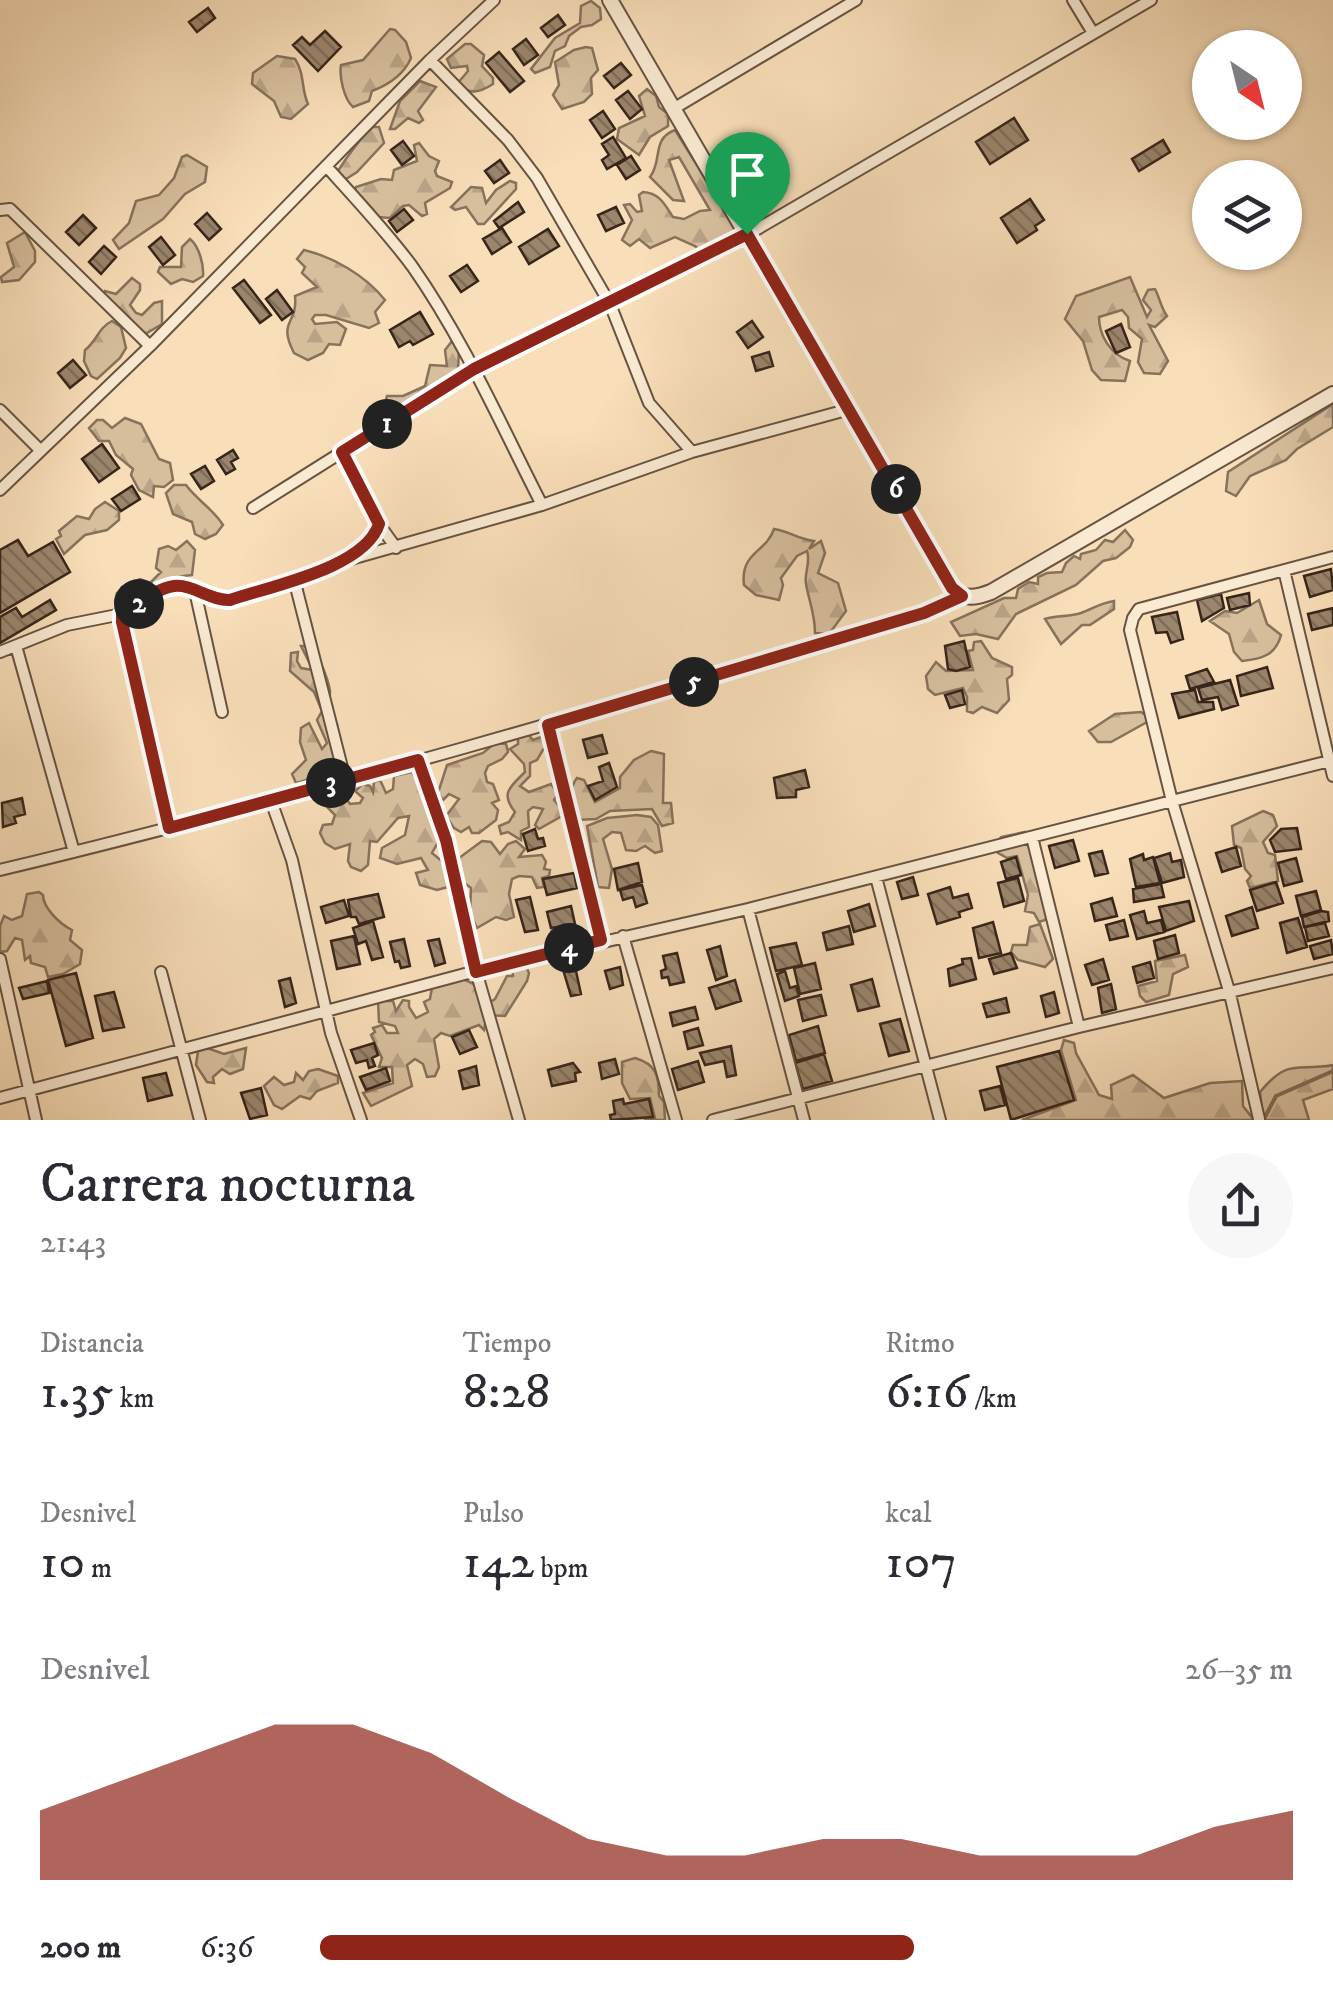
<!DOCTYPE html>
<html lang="es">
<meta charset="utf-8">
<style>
:root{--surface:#fff;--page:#f7f7f7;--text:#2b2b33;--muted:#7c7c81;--accent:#8f2418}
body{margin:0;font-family:"IM FELL DW Pica",serif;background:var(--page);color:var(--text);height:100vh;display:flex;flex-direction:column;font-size:38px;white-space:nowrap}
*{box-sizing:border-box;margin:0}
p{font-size:32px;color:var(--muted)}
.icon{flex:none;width:55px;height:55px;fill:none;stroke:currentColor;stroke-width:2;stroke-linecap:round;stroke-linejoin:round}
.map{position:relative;height:1120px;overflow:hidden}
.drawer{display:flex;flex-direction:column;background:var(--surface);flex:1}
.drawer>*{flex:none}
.needle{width:65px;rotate:145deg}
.tools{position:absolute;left:1192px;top:30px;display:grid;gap:20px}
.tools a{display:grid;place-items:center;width:110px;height:110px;border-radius:50%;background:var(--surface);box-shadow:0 2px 8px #0004;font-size:50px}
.pin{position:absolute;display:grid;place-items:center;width:85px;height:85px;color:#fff;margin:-102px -42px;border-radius:50% 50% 50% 0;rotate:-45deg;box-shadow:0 0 10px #0007}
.pin .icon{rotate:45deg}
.km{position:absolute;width:50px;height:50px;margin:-25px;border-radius:50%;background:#222;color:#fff;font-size:28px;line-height:50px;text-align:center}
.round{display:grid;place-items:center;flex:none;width:105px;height:105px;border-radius:52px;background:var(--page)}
.headline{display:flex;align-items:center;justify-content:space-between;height:170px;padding:0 40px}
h1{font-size:55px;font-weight:600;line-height:75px}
.stats{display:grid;grid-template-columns:repeat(3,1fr);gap:15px;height:170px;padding:10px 40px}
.stats div{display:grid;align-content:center}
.stats b{font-size:50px;font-weight:600}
.stats small{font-size:28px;font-weight:400}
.stats p{font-size:28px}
.chart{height:280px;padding:20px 40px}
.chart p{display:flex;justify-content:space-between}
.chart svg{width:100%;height:180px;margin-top:10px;fill:var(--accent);opacity:.7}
ul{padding:0 40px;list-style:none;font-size:32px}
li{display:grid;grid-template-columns:160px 120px 1fr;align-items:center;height:75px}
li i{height:25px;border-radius:12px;background:var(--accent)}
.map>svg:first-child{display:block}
.forest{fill:url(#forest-firs);stroke:#87725c;stroke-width:2.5}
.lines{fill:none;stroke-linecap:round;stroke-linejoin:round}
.stream{stroke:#836e59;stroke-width:4}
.building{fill:url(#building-back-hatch);stroke:#37251a;stroke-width:2.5}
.minor-casing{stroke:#675342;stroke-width:14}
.tertiary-casing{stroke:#675342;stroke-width:18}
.minor{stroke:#faead2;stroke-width:10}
.tertiary{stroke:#faead2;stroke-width:14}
.route-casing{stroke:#fff;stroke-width:20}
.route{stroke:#8f2418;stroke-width:12}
</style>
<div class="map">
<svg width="1333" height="1120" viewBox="0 0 1333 1120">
<defs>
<pattern id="forest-firs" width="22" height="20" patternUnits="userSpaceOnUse" patternTransform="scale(2.5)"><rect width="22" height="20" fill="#d7bf9e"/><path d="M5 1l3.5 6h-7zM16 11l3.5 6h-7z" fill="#b9a488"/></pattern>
<pattern id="building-back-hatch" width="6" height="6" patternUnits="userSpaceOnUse" patternTransform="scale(2.5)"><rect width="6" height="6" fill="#9b856d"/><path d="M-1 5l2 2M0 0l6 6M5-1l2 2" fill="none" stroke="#7f6d59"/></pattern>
</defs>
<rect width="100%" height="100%" fill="#f8deb9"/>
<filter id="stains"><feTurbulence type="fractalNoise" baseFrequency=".002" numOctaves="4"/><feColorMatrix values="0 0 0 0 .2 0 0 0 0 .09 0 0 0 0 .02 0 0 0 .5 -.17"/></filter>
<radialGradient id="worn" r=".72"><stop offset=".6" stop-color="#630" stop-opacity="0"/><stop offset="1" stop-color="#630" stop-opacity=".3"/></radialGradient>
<path class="forest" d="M591 1 600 8 601 19 592 25 581 27 569 36 565 46 555 51 550 67 535 73 531 69 555 38 580 23 581 6Z
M390 29 395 30 406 42 411 58C404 74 388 85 372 91L369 101 353 107C344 99 339 77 341 65L363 60Z
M465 44H471L484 55 482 66 493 78V84C479 93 470 95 457 84L468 71 467 66 451 68 447 59Z
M586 47 592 48 598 70 591 78 592 94 584 102 562 109 553 95 559 85 555 62 574 50Z
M277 56 295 59C305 74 301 89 308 104L291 119 281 117 274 101 252 84 253 73Z
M420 81 436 87 418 111 423 120 419 123 408 118 395 129H390L400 101Z
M647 89 656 96 659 107 668 114V126L650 137 639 155 617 139 619 128 645 116 639 96Z
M373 127H379L384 143 357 172 343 181 338 171C346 158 362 136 373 127Z
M675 130 737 229 719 247 703 253 695 246 675 237 650 248 639 239 630 246 622 240 632 220 624 205 630 204 637 212 642 211 639 195 643 192C660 193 665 205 673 217L684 219 700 211 710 210 679 157 669 160 684 201 673 200 650 177C663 160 651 139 675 130Z
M419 143 429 156 439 161 435 171 437 176 452 182 450 188 425 203 427 214 422 216 409 205 403 206 390 218 378 217 354 192 356 187 381 179 392 180 394 170 417 161 414 145Z
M187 155 207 167 205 182 185 194 163 219 119 249 113 240 129 223 136 201 159 195 174 178 182 157Z
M510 181 516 183V189L484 224H478L466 207 455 210 451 207 471 187 482 188 486 203 496 190Z
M25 232 35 251V262L19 280 2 282 1 277 14 267 7 243Z
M190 239C199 246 204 265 203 276L193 282 182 279 171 284 158 272 160 267H181L182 247Z
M304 250C333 257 365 275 385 300L375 312 379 323 369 328 326 315H315L312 319 315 324 337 322 346 329 340 345 329 344 323 353 308 360 294 353C277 320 298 325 295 296L317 287 302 273 305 267 297 259Z
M1130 277 1147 317 1151 310 1143 300 1148 290 1155 289C1160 298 1160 306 1167 316L1155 327 1149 325 1168 361 1160 374 1144 373 1138 362 1142 339 1129 328 1128 317 1122 310 1099 317C1099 336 1111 355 1130 361L1125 381 1101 380 1092 370 1083 341 1065 319 1076 296Z
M132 278 140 284V290L130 305 136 313 142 315 154 303 162 301V324L147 333H141L104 297 105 291 116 294Z
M112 321 121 327 126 348 120 358 97 379 91 376 84 361 85 350C97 341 98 328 112 321Z
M452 341 459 349 458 371 463 374 472 368 475 378 393 414 384 407 387 396H403L425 386 430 365 447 366 445 350Z
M1333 404V427L1297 449 1286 460 1250 476 1236 496 1226 491 1228 472Z
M125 418 141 424 159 459 170 463 173 480 164 487 154 486 153 497 139 490 131 475 133 469 116 455 109 441H99L89 428 97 420H103L112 428Z
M174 485H186C197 500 214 510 223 525L216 534 205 539 195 534 192 522 173 514 166 493Z
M105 502 119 511V520L107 530 85 535 64 554 56 539 61 536 59 531 77 516 89 519 95 509Z
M774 529C789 531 798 539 814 541L809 549 821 541 825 553 818 573 838 583 846 611 829 634 815 633C815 614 809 601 806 584 804 572 811 563 807 551L797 556 781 578 783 585 779 600 756 595 744 585C740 552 766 553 774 529Z
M1125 530 1133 540 1130 547 1116 558 1103 561 1076 585 1016 614 998 639 976 634 960 636 951 622 1004 598H1016L1018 589 1029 582 1038 584V577L1047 573 1062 572 1066 563 1074 556 1080 559 1081 554 1096 550 1105 540 1113 542Z
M187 541 195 550 192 575C177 577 170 577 163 592L120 610 115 601 117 593 124 590 128 596 131 595V583L140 579 150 583 161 572 156 568 159 549 168 546 176 550Z
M1259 600 1267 624 1281 635C1276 655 1262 659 1242 661L1234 652 1229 634 1210 621 1225 611 1237 613Z
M1114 601V609L1090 625H1082L1061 644 1045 619C1058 615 1069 617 1081 613 1093 609 1100 603 1114 601Z
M981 641 992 658 1012 667V675L1007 679 1009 700 997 713 982 707 973 713 967 711V697L963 688 935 695 928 689 926 676 936 662 946 671 973 670 968 651 973 650 974 642Z
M301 646H314C319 661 328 676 330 691 330 693 329 705 330 707 331 714 337 721 338 729 344 761 325 776 296 783L292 774 306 760 300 742 301 728 309 723 322 749 327 743 317 720 322 711 314 692 290 671 291 653 298 652 297 661 301 668 313 670Z
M1141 712 1147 716V722L1111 742H1098L1089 731 1115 714Z
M528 734 533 740 541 737 547 743 537 760 530 763V776L520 786 529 792 551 784 558 794 554 800 563 811 562 816 539 829 535 825 543 809 533 807 528 811 529 827 521 831V840L508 832 501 834 499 826 509 822 515 812C500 793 510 787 525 772L524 764 510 749 518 744V737Z
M495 743 506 744 508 752 502 759 488 766 485 773 487 782 493 784 499 800 492 803 498 810 496 820 479 833H472L469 827 461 832 454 828 446 816 459 799 449 794 443 800 438 793 447 765 483 753Z
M651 751 664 754 663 803H671L673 823 662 826 652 809 610 811 596 819 576 820C573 807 567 790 577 778L584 780 595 802 620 788V777L634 760Z
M412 772 419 784 426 787 430 801 429 814 439 825 442 835 432 853 449 867 448 887 437 890 420 885 416 873 428 870 421 858 397 864 380 858 382 848 405 835 409 816 398 818 377 842 370 841 368 865 361 871 351 867 348 861 350 844 335 849 325 843 320 833 323 825 332 824 335 815 328 808 341 791 350 804 360 803 363 798 355 791 363 784 370 786 373 792 374 782 380 780 386 793 393 789 394 776Z
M1263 811 1273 815 1277 826 1263 842 1268 853 1275 855 1278 881 1250 888 1247 881 1251 876 1245 869 1241 848 1234 845 1232 826Z
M637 815 651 817 658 825 662 851 655 853 645 846 636 851 626 850 621 833 612 832 603 839 612 869 609 888 598 887 587 826 607 818Z
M1025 832 1048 914 1045 920 1039 922 1034 913 1025 911 1028 895 1017 856 1007 858 998 853 997 843 1001 837Z
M482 841 491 842 500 854 508 844 516 841 525 849 519 857 542 855 546 862 544 869 550 870 549 876 542 878 544 887 537 888 532 877 519 876 512 879 509 894 514 917 506 920 496 917 477 928 470 913 471 888 462 881 459 858Z
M39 892 43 895C43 908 60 924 72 930L70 940 82 950 80 964 63 974 48 977 45 967 31 963 30 956 25 960 22 940 15 938 7 951 0 952V926L4 916 12 920 22 916 27 894Z
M1040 924 1053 959 1045 967 1018 960 1011 952 1013 945H1027L1030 927Z
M1185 955 1188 967 1173 974 1169 995 1146 1002 1140 996 1138 986 1157 981 1155 961Z
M524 962 529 973 527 981 505 1016 487 1015 484 1030 479 1025 450 1036 441 1033 434 1039 439 1067 435 1076 427 1077 423 1064 415 1059 407 1065 412 1086 371 1106 363 1093 393 1083 392 1067H379L382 1058 371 1035 375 1032 373 1028 382 1025 387 1033H398L395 1026 379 1022 378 1001H393L396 1011 403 1000 409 1001V1007L416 1018 428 1012 424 1002 430 999 432 987 461 978 478 986 485 1005 495 999 507 976H513L512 964Z
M1064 1040 1074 1043 1076 1053 1099 1095 1112 1099 1111 1085 1133 1075 1164 1098 1210 1083 1242 1081 1243 1106 1254 1120H1022L1076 1100 1061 1050Z
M207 1048 224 1054 246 1048 243 1069 230 1074 222 1069 213 1077 214 1083 207 1082 196 1065 198 1051Z
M635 1058C656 1064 659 1076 659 1096L664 1102 665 1120H644L655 1118 650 1098 630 1099 622 1083V1062Z
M1333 1065V1089L1303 1100 1309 1120H1263L1260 1092C1289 1057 1296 1072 1333 1065Z
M318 1069 338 1076V1083L317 1091 310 1099 300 1096 282 1109 274 1105 264 1086 274 1077 284 1085 294 1082 296 1073 303 1080 309 1071Z"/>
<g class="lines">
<path class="stream" d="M1264 1119 1276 1096 1333 1071"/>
</g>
<path class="building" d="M208 8 215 18 197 32 189 22Z
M558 15 565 25 548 37 541 28Z
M325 31 341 47 318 71 293 45 302 37 310 45Z
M526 39 538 55 524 65 513 49Z
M499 52 524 81 510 92 486 63Z
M621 63 631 75 614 88 604 76Z
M628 91 642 109 630 119 616 100Z
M603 111 615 129 602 138 590 120Z
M1014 118 1028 140 990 164 976 142Z
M613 137 626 158 607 169 602 160 609 155 602 144Z
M1163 140 1170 152 1139 171 1132 159Z
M403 141 414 156 402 165 391 150Z
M631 156 640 170 626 179 617 165Z
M500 160 509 173 494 183 485 171Z
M1030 199 1044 220 1035 226 1037 230 1017 243 1001 218Z
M518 202 524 212 499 228 494 221Z
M616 207 624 223 606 231 598 215Z
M404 209 413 220 397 232 389 221Z
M207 213 221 229 209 240 195 224Z
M83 215 96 228 79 245 66 232Z
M502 228 511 242 492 254 483 239Z
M548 229 559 246 529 264 519 247Z
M161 237 175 255 163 265 149 247Z
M104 246 116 257 101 274 89 262Z
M467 265 478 281 461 292 450 276Z
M244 280 271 315 260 323 233 288Z
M277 290 293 312 282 320 266 299Z
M420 312 433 334 413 345 410 341 399 347 390 330Z
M752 321 763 337 748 348 737 332Z
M1121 324 1130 347 1116 353 1106 331Z
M769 352 773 366 756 371 752 357Z
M73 360 86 375 70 388 58 373Z
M102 444 119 468 99 482 82 459Z
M233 450 238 458 231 462 235 469 226 474 217 460Z
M205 466 214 481 201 489 191 474Z
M132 486 140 499 121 511 112 499Z
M18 540 28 556 53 542 70 572 0 613V550Z
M1331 569 1333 590 1310 597 1304 576Z
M1249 593 1250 605 1230 610 1227 598Z
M1221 594 1224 608 1202 621 1197 600Z
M50 600 56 610 0 643V617L16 608 22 617Z
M1333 608V625L1312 630 1308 614Z
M1177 612 1183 639 1171 643 1167 632 1156 633 1152 617Z
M964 641 970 667 956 671 948 669 945 646Z
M1267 667 1273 688 1241 696 1237 676Z
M1207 669 1214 682 1190 689 1186 676Z
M1230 680 1238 705 1222 710 1218 697 1202 700 1198 688Z
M962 690 965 704 950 708 945 695Z
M1195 690 1198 702H1213L1214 709 1179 718 1172 694Z
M602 735 607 753 588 758 583 740Z
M609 763 617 787 595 800 588 786 603 781 599 767Z
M805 770 809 787 796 790V797L777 798 774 778Z
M22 798 25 814 14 817 16 823 3 827 2 803Z
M1297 828 1301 849 1275 852 1270 840 1281 829Z
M535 829 538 839 543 838 545 846 528 851 523 834Z
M1073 840 1079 861 1055 868 1049 846Z
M1236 847 1241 866 1222 872 1216 853Z
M1102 851 1108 873 1095 876 1089 854Z
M1170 853 1172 862 1181 860 1184 877 1162 883 1154 858Z
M1143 854 1144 860 1153 857 1160 883 1136 887 1130 859Z
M1016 857 1021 875 1006 879 1001 862Z
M1296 858 1302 881 1284 886 1278 863Z
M638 863 642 882 618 890 614 869Z
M574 873 577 888 547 895 543 879Z
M913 877 918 895 902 899 897 882Z
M1018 878 1024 901 1004 907 998 883Z
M1276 882 1283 903 1257 911 1250 890Z
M1161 884 1164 897 1134 902 1133 889Z
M642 885 647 903 636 907 633 897 623 900 620 890Z
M950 887 953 898 968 894 972 908 959 912 960 917 937 924 928 894Z
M1316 891 1321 910 1301 916 1296 896Z
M378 894 384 917 359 924 356 917H351L348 900Z
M530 897 538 930 525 932 516 900Z
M1112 898 1117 916 1095 921 1091 904Z
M344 900 349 916 326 923 321 907Z
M1189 901 1194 921 1166 931 1159 907Z
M869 904 875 926 854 932 848 911Z
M571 906 575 924 551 928 547 912Z
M1252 907 1258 928 1232 936 1226 916Z
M1144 911 1147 923 1161 920 1164 932 1137 939 1130 915Z
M1321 911 1328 912 1329 921 1304 927 1302 917Z
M1298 918 1307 947 1287 953 1280 923Z
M1124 920 1128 936 1110 940 1106 925Z
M373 921 383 957 372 960 366 941 358 944 353 928Z
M993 922 1001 953 979 958 973 928Z
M1325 923 1329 936 1308 941 1305 927Z
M849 926 853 944 827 950 823 933Z
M1175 935 1179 953 1158 959 1154 941Z
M354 936 360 964 337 969 331 941Z
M404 939 410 966 401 968 399 961 395 962 390 942Z
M439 939 445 963 435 966 428 941Z
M1331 940 1333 954 1314 959 1310 946Z
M796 943 802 965 776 971 770 948Z
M720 946 727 976 716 980 707 950Z
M677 953 684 982 670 985 668 977 662 978 661 971 666 969 663 956Z
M1011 953 1017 968 994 974 989 959Z
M971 958 976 979 950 986 948 969 963 964 962 959Z
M1103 959 1109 980 1092 985 1085 965Z
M574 962 581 994 571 996 562 966Z
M1150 962 1154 978 1137 983 1133 967Z
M815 963 821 989 800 994 794 968Z
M620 967 623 985 610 989 605 971Z
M785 971 790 988 796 986 799 996 785 1001 777 974Z
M76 973 93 1038 66 1046 48 980Z
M290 978 296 1003 285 1007 279 981Z
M872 979 879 1006 858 1011 851 985Z
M735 980 741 1001 716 1009 709 988Z
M47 981 49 993 23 999 19 988Z
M1111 984 1116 1009 1102 1013 1098 988Z
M114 992 124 1027 103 1031 95 996Z
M1054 992 1059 1013 1046 1017 1041 996Z
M821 995 826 1015 803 1021 798 1000Z
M1006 998 1009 1012 987 1017 983 1004Z
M695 1007 698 1019 673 1026 670 1013Z
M900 1019 909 1051 889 1056 880 1024Z
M818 1026 825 1053 796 1061 789 1035Z
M698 1028 703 1045 688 1049 684 1032Z
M469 1030 477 1047 460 1054 452 1037Z
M374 1043 378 1055 372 1058 375 1066 369 1068 367 1060 356 1063 351 1050Z
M731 1046 736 1075 727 1077 724 1061 705 1065 700 1053Z
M1059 1051 1074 1100 1011 1120 997 1067Z
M824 1054 832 1081 803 1089 795 1063Z
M615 1059 619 1074 602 1079 599 1063Z
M698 1061 704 1082 678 1090 672 1069Z
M573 1063 580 1072 575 1073 576 1081 552 1086 548 1070Z
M476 1066 479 1085 463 1089 459 1071Z
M386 1068 390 1081 366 1090 360 1077Z
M166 1073 172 1095 148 1101 143 1078Z
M1000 1086 1005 1105 985 1110 980 1091Z
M261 1088 267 1115 250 1119 241 1093Z
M623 1099 624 1104 649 1099 653 1117 611 1120 610 1115 615 1114 613 1101Z"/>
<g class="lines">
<g class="minor-casing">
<path id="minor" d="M1073 0 1093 33
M430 60 508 140 537 178 610 304 649 403 692 452
M673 109 856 0
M326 166C356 199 386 231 412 266 464 340 501 425 542 505
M0 210 10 209 150 346
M0 410 40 450
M342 453 379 524 396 548
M0 490 150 346 430 60 494 0
M253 508 474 369 747 235 1151 0
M351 556 375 537 379 524
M1284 570 1333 776
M294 579 345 779
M195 591 222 712
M122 614V622L169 828
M16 646 74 852
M0 652 67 625 122 614 169 587 178 585 218 601 230 600 344 561 542 505 692 452 850 409
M548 725 601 940
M418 760 446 840 476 971 519 1120
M271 801 292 860 331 1033 361 1120
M1032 837 1079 1027
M0 870C311 795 618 705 924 613L961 596
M876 877 940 1120
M748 909 804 1120
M623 936 676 1120
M0 959 36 1120
M161 972 200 1120
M0 1098 476 971 748 909 1333 760
M1259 1119 1230 994 1172 801 1130 630 1133 618 1139 609 1333 557
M713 1120 1079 1027 1333 968"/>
</g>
<g class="tertiary-casing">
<path id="tertiary" d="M610 0 952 588C965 600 975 598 991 592L1333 394"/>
</g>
<use href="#minor" class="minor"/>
<use href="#tertiary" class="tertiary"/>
</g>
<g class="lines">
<g class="route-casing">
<path id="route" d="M747 234 952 588 962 596 924 613 548 725 601 940 476 972 446 840 418 760 169 828 122 622V614C137 605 157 588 174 586 193 584 210 601 230 600 271 586 365 568 379 524L342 452 474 369Z"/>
</g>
<use href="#route" class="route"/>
</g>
<rect width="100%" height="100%" filter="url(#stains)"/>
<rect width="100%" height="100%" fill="url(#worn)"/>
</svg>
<div class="tools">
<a><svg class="needle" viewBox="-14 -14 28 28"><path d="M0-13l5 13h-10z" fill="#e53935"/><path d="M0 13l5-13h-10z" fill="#7c7c81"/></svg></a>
<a><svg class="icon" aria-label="layers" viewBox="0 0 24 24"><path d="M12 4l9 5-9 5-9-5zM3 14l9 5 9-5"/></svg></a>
</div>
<div class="pin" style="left:747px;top:234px;background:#1e9e55"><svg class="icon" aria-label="arrive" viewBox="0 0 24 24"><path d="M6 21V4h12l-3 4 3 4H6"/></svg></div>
<b class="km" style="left:387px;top:424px">1</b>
<b class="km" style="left:139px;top:604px">2</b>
<b class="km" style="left:331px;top:783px">3</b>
<b class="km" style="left:569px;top:948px">4</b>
<b class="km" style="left:694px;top:682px">5</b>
<b class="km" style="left:896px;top:489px">6</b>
</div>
<section class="drawer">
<div class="headline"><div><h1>Carrera nocturna</h1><p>21:43</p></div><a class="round"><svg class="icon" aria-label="share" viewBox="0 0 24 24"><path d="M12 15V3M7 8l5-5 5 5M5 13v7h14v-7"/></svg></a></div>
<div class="stats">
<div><p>Distancia</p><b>1.35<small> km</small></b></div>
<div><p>Tiempo</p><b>8:28</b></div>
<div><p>Ritmo</p><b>6:16<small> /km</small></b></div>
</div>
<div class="stats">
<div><p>Desnivel</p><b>10<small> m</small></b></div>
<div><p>Pulso</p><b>142<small> bpm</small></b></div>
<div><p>kcal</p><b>107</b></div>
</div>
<div class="chart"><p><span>Desnivel</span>26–35 m</p>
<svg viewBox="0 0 160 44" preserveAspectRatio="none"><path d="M0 44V27L10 20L20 13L30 6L40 6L50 13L60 24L70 34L80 38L90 38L100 34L110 34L120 38L130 38L140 38L150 31L160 27V44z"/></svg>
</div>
<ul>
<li><b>200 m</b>6:36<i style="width:61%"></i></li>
</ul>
</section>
